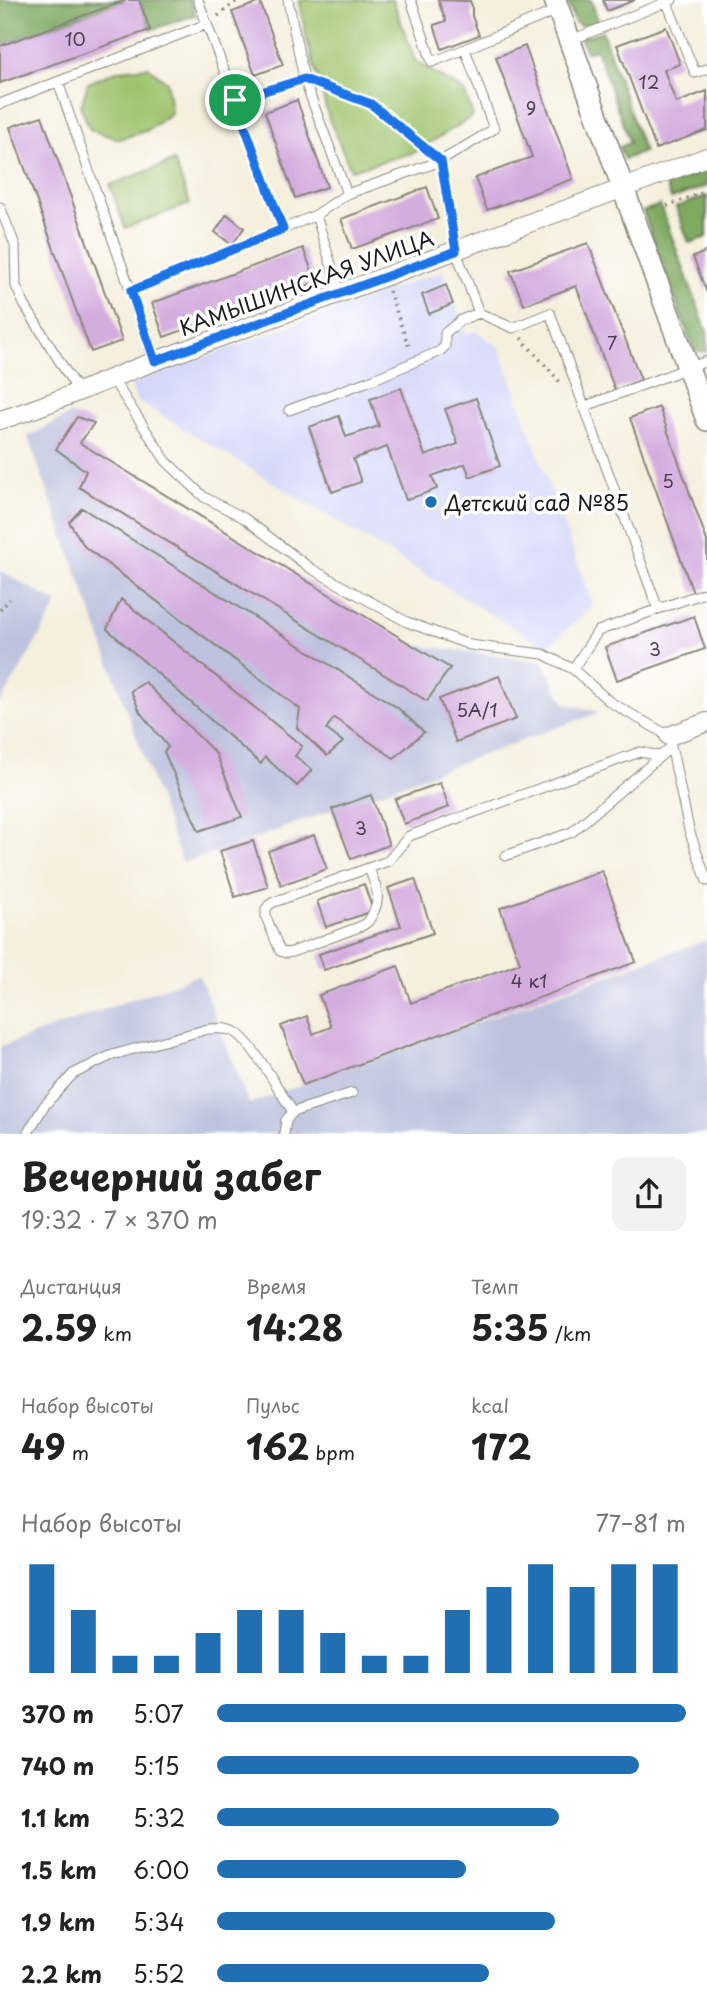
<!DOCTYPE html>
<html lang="ru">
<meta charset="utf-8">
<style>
:root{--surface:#fff;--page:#f2f2f2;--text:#222;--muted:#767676;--accent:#1f6fb2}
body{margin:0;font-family:"Playpen Sans",sans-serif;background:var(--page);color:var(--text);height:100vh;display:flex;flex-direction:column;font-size:26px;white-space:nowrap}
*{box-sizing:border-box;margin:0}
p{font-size:23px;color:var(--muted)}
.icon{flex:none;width:38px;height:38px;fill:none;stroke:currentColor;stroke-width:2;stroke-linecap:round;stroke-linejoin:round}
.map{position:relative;height:1134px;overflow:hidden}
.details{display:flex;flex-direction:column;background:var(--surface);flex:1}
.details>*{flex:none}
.pin{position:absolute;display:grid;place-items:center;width:60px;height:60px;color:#fff;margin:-30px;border:4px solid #fff;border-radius:50%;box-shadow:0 2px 7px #0007}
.round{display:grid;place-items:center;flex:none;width:74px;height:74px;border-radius:14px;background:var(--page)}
.head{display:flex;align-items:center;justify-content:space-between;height:119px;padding:0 21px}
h1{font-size:38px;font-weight:700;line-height:52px}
.figures{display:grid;grid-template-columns:repeat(3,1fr);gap:10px;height:119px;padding:7px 21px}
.figures div{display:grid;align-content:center}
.figures b{font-size:35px;font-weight:700}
.figures small{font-size:19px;font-weight:400}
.figures p{font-size:19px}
.chart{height:196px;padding:14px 21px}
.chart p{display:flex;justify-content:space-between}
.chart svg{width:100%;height:126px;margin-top:7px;stroke:var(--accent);stroke-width:6}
ul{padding:0 21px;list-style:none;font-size:23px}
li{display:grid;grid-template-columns:112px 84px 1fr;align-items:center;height:52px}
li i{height:18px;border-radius:9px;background:var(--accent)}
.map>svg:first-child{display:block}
.built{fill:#d5d8f9}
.industrial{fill:#bdc3de}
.green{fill:#9fc36d;stroke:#5e7044;stroke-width:2}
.forest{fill:#7fa960;stroke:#4e623e;stroke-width:2}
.building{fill:#d4addf}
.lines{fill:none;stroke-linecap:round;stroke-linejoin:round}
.service-casing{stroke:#88867c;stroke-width:11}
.minor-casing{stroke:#88867c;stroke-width:20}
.tertiary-casing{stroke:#88867c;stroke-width:24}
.path{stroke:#88867c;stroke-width:3.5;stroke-dasharray:2 5;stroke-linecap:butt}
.service{stroke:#fff;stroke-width:9}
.minor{stroke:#fff;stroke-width:18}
.tertiary{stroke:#fff;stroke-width:21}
.route-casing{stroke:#fff;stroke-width:14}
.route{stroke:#1a73e8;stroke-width:9}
.poi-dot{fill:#1f6fb2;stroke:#fff;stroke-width:2.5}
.labels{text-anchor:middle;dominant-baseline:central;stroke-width:7;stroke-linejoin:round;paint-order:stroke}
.number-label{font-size:18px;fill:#4a404d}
.street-label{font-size:21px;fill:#1c1c1c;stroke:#fff}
.poi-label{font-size:21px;fill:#1c1c1c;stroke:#fff;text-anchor:start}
</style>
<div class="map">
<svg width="707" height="1134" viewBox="0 0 707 1134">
<rect width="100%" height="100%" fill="#fff"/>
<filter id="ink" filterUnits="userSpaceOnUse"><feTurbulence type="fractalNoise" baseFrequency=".0143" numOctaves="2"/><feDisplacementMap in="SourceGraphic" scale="14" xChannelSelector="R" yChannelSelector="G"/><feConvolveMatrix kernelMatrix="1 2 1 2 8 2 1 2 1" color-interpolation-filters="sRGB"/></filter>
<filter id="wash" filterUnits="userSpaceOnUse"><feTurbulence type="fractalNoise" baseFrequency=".00686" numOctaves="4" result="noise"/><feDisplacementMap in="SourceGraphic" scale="28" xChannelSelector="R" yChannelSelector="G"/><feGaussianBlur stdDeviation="1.57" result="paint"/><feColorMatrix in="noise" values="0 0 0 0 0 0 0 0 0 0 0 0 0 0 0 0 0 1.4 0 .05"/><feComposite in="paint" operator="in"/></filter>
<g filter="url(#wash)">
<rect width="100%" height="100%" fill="#f5efdd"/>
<path class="built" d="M443 271 466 334 476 331 499 347 593 605 547 648 136 400 130 384Z"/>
<path class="industrial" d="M70 414 94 423 80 444 248 549 415 645 542 661 565 704 600 712 220 851 182 863 28 437Z
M0 570 58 604 0 704Z
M707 940V1134H0V1047L199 975 249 1104Z"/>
<path class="green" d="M299 0H393L415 61 464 91 473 116 415 152 351 170 329 119 306 36Z
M148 67 167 82 171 113 148 130 119 139 90 130 81 107 88 83 119 70Z
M174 161 190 204 125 228 110 185Z"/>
<path class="forest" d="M0 0H126L0 46Z
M139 0H190L196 15 150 30Z
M567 0H591L598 20 591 24 580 25 575 22Z
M602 31 644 152 624 159 619 147 630 143 596 49 586 52 580 38Z
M707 170V186L671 199 666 185Z
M707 196V237L689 243 676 207Z
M660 205 707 332V352L696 351 691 343 643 211Z"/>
<g id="blocks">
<path class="building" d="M126 0H139L150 30 0 83V46Z
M438 0 470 1 472 6V16L479 35 442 49 434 25 446 21Z
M603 0H635L607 11Z
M260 2 283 65 255 75 232 12Z
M666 27 680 64 664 70 676 103 707 91V130L656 149 617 45Z
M525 46 573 179 487 210 475 178 532 157 496 57Z
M297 100 327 187 295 198 265 112Z
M42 116 122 341 91 352 10 127Z
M427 187 438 219 352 249 341 219Z
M227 214 244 228 232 245 215 232Z
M588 243 641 380 615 390 576 286 524 305 510 271Z
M303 248 316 282 164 337 152 303Z
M707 251V293L693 257Z
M446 285 453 304 429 314 422 295Z
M401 388 425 456 458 444 445 409 476 398 500 466 470 477 465 464 432 476 437 489 406 500 387 447 353 459 361 482 332 492 309 427 339 416 346 437 379 426 370 399Z
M659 407 707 541V588L693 593 630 418Z
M77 417 94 423 80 443 450 668 427 701 79 487 86 471 56 449Z
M82 508 398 708 424 732 394 758 334 718 326 729 343 742 327 756 297 728 300 709 85 547 69 522Z
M121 599 302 746 295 756 312 770 297 786 265 757 261 764 107 629Z
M694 616 705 649 617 680 605 647Z
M499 676 516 719 456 742 439 699Z
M145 682 216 754 242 817 199 831 164 752 168 747 140 712 131 691Z
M440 783 449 807 404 824 395 799Z
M371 795 389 845 351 859 332 809Z
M314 835 327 869 281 885 268 851Z
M253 841 268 887 235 897 220 851Z
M602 871 636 962 303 1085 281 1026 307 1016 313 1034 331 1027 319 995 398 966 411 1003 520 963 500 908Z
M415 879 433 933 324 970 319 954 401 926 388 888Z
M364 884 373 911 326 927 317 901Z"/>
</g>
</g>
<g filter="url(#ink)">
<use href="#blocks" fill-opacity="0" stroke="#88867c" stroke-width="2"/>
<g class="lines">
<g class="service-casing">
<path id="service" d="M198 0 283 229 316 215 340 294
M288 0 304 79 347 194
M411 0 432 62 465 49 494 129 441 161 456 251 479 313
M666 0 695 73 707 69
M571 40 672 0
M465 49 557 10
M58 82 155 361
M0 104 207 24
M0 207 15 245 16 286 24 304 78 391
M316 215 347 194 441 161
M131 291 283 229
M112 378 166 461 204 497 244 518 310 568 407 622 470 645 543 654 573 669 610 702 669 736 689 830 707 881
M583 407 707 361
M289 410 374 379 440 351 445 346V333L461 320 479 313 513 328 550 313 658 609 707 592
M573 669 598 631 658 609
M505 856 572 832 671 747
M369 868C374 883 382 895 374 911 370 919 368 924 359 927L292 952 286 953 280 951 266 917V909L269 905 274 902 388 861 409 836 640 752 660 756
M27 1134 44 1106 73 1074 112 1055 208 1029C217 1029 226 1027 235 1032 252 1041 281 1094 293 1112
M284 1134 286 1120 293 1112 352 1093"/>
</g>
<g class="minor-casing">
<path id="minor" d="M0 420C58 403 112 376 169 356 349 291 527 223 707 157
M669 736 707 722"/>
</g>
<g class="tertiary-casing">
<path id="tertiary" d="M555 0 707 420"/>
</g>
<path class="path" d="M218 16 238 0
M320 85 371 104 429 151
M247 97 293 82
M667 206 707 191
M389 291 410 350
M521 338 560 382
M0 610 10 599"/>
<use href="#service" class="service"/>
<use href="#minor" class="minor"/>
<use href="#tertiary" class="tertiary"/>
</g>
</g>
<g class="lines" filter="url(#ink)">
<g class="route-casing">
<path id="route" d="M304 79 371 104 441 161 456 251 155 361 131 291 283 229 235 100Z"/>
</g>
<use href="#route" class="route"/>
</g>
<circle class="poi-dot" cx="431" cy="502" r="7"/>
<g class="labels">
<g class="number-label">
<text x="75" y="38">10</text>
<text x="649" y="81">12</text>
<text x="531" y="107">9</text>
<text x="612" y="342">7</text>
<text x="668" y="480">5</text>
<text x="655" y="648">3</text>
<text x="477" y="709">5А/1</text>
<text x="361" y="827">3</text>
<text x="529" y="980">4 к1</text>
</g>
<g class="street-label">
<text transform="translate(306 282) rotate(-20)">КАМЫШИНСКАЯ УЛИЦА</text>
</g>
<g class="poi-label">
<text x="445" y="502">Детский сад №85</text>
</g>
</g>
</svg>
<div class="pin" style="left:235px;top:100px;background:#1e9e55"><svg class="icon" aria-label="arrive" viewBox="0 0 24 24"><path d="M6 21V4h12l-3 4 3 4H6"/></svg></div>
</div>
<section class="details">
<div class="head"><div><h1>Вечерний забег</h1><p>19:32 · 7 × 370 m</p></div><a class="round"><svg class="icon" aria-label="share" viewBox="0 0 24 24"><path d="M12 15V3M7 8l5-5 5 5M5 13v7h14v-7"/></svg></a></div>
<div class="figures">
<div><p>Дистанция</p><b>2.59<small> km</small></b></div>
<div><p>Время</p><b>14:28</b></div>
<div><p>Темп</p><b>5:35<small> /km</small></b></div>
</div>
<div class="figures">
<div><p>Набор высоты</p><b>49<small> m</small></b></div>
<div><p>Пульс</p><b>162<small> bpm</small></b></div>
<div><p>kcal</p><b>172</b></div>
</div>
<div class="chart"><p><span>Набор высоты</span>77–81 m</p>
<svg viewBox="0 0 160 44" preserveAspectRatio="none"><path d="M5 44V6M15 44V22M25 44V38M35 44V38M45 44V30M55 44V22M65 44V22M75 44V30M85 44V38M95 44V38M105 44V22M115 44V14M125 44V6M135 44V14M145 44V6M155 44V6"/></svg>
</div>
<ul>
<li><b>370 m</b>5:07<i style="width:100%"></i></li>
<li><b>740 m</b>5:15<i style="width:90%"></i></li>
<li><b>1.1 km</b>5:32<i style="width:73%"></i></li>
<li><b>1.5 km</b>6:00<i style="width:53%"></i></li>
<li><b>1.9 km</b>5:34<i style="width:72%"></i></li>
<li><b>2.2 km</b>5:52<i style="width:58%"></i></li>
</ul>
</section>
